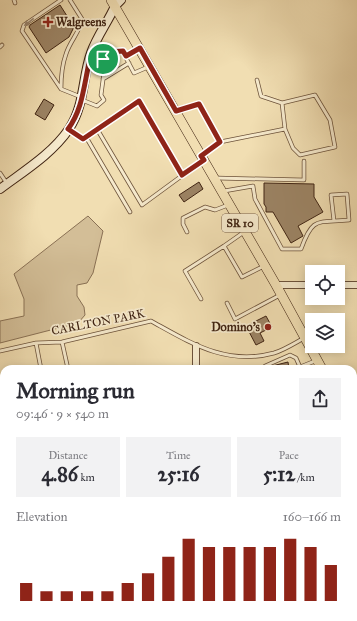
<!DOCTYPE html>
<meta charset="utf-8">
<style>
:root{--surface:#fff;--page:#f2f2f3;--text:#2b2b33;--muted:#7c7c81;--accent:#8f2418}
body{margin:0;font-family:"IM FELL Great Primer",serif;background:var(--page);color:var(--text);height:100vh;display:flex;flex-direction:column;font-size:15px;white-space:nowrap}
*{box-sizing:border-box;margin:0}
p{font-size:13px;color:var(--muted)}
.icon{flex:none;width:22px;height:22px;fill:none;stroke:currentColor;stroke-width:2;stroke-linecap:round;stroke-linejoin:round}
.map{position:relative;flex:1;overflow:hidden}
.side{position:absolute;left:0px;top:365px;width:357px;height:256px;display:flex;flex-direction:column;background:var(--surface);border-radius:12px 12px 0 0;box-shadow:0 2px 10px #0003}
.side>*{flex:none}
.buttons{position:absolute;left:305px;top:265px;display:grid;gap:8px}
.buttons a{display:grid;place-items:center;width:40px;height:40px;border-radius:0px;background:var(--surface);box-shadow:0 2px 10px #0003;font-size:20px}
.pin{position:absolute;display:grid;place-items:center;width:34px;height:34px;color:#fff;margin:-17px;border:2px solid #fff;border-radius:50%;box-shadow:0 1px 4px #0007}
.round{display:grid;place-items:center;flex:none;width:42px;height:42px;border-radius:0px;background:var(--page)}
.summary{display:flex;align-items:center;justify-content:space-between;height:68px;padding:0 16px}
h1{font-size:22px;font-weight:700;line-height:30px}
.figures{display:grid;grid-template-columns:repeat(3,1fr);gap:6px;height:68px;padding:4px 16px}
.figures div{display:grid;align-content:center;border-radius:0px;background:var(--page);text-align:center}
.figures b{font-size:20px;font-weight:700}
.figures small{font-size:11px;font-weight:400}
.figures p{font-size:11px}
.chart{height:112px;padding:8px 16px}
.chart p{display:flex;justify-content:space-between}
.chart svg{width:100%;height:72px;margin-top:4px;stroke:var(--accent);stroke-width:6}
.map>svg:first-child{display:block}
.green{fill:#d3be97;stroke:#897054}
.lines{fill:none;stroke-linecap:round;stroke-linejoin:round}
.stream{stroke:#856d52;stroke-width:2}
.building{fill:#9c8465;stroke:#3f2312}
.lane-casing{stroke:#6c523a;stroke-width:4.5}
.street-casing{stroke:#6c523a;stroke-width:8}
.secondary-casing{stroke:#3f2312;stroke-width:10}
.primary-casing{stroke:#3f2312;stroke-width:10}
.lane{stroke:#f6eacd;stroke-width:3}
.street{stroke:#f6eacd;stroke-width:6}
.secondary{stroke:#f6eacd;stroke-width:8}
.primary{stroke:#f1deb2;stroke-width:9}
.oneway{fill:#9a8670}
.route-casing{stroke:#fff;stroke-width:8}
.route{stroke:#8f2418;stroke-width:5}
.poi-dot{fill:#8f2418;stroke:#f6eacd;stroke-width:1.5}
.labels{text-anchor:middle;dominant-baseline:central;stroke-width:3.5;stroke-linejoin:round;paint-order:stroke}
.shield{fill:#f6eacd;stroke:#765f4a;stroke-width:1}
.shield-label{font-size:11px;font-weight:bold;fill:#3f2312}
.poi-label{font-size:12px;font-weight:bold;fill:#3f2312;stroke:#f6eacd;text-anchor:start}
.street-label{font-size:12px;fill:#3f2312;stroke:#f6eacd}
</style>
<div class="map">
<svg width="357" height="621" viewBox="0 0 357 621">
<rect width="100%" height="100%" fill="#f1deb2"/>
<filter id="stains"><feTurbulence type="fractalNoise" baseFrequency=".005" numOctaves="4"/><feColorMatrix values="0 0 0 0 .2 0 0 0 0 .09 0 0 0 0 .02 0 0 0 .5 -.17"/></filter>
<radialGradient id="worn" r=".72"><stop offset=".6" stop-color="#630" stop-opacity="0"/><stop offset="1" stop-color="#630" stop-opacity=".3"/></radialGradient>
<path class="green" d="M88 216 103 231 93 273 87 283 77 285V296L84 307 85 315 78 323 0 343V321L24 316V299L14 274Z
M4 488V607L0 606V489Z
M16 617H129L128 621H21Z"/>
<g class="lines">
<path class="stream" d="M0 587H4"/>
</g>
<path class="building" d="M60 5 74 27 69 37 46 53 29 27 30 25Z
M44 99 54 105 45 120 35 114Z
M199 182 203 189 184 202 179 195Z
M264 183 314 184V197L323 212 298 226 303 236 291 243 273 212H266V207L264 204Z
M266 316 272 327 260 333 264 341 256 345 246 326Z
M288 362 289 369H268L272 366Z"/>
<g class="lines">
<g class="lane-casing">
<path id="lane" d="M14 0 15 3
M61 0 24 25 22 31 61 89 81 97
M0 47 2 45
M139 49 126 56V58L134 73 148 67
M103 59 110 51H123L126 56
M103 79 129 63
M257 80 261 96 282 103
M61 89C61 76 62 65 66 54 70 41 80 32 82 19L70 0
M82 100 97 106 104 100 101 95 105 65 103 59 91 55
M177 110 199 104 220 142 202 155
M70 130 83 139 97 129
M86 137 130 212
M220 142 285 129 282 103 315 95 330 120 335 147 300 155 293 148 285 129
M0 173 6 182
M183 175 139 101 97 129 142 205 202 161
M216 178 304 180V161
M224 191 253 186 255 199 282 249H301C313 216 317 223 349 220L347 194 331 195 334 221
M187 232 183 224V218L205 207 215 210 228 205
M244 232 224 246 242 277 264 266
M201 299 185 271 224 246
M227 303 235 319 280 295
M62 342 68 369
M36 343 41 369
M0 351 36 343 62 342 151 321C191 343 226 366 274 353 284 350 295 343 304 338
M300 367 315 361
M264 369 265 366 290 355 296 358 300 367 293 369
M353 375 357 382
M353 457H357
M0 477H4
M353 477H357
M353 537 357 538
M353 560H357
M353 596 357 597"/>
</g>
<g class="street-casing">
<path id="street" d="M276 285H312
M338 285H357
M196 369V346"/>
</g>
<g class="secondary-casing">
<path id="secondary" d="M0 189C24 171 52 154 69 129 85 105 82 78 91 53 97 36 108 22 115 6L121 0"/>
</g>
<g class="primary-casing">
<path id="primary" d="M111 0 276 285 322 369
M353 422 357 429"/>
</g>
<use href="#lane" class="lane"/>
<use href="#street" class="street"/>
<use href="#secondary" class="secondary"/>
<use href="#primary" class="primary"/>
</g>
<defs><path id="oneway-solid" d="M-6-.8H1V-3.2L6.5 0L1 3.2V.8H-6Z"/></defs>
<use class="oneway" href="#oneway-solid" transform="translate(29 22) rotate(142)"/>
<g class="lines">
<g class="route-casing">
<path id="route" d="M140 48 176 111 199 104 220 142 201 156 204 160 182 175 139 101 83 139 68 129C84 108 84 80 91 55L103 59 109 52 123 51 126 56Z"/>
</g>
<use href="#route" class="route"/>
</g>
<g class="poi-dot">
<path d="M46 16h4v4h4v4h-4v4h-4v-4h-4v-4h4z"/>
<circle cx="268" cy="327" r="4"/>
</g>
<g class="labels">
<rect class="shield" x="222" y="214" width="36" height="18" rx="3"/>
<g class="shield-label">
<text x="240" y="223">SR 10</text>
</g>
<g class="poi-label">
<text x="56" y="22">Walgreens</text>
<text x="260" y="327" text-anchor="end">Domino's</text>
</g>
<g class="street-label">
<text transform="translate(98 322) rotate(-11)">CARLTON PARK</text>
</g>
</g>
<rect width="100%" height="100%" filter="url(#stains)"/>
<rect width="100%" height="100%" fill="url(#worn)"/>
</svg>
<div class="buttons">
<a><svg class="icon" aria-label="locate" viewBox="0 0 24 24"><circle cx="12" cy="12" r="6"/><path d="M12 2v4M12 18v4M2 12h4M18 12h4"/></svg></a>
<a><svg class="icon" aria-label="layers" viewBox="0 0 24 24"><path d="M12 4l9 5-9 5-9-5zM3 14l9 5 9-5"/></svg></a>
</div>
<div class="pin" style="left:103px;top:59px;background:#1e9e55"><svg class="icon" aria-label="arrive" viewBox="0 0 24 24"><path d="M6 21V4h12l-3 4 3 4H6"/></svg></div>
<section class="side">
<div class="summary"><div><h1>Morning run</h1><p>09:46 · 9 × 540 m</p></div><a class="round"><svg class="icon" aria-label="share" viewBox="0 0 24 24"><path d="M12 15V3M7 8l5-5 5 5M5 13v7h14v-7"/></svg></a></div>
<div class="figures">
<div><p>Distance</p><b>4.86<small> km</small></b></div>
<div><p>Time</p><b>25:16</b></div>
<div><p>Pace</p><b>5:12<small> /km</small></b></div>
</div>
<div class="chart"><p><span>Elevation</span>160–166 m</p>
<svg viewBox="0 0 160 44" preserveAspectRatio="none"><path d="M5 44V33M15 44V38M25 44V38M35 44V38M45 44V38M55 44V33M65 44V27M75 44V17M85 44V6M95 44V11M105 44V11M115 44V11M125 44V11M135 44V6M145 44V11M155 44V22"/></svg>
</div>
</section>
</div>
